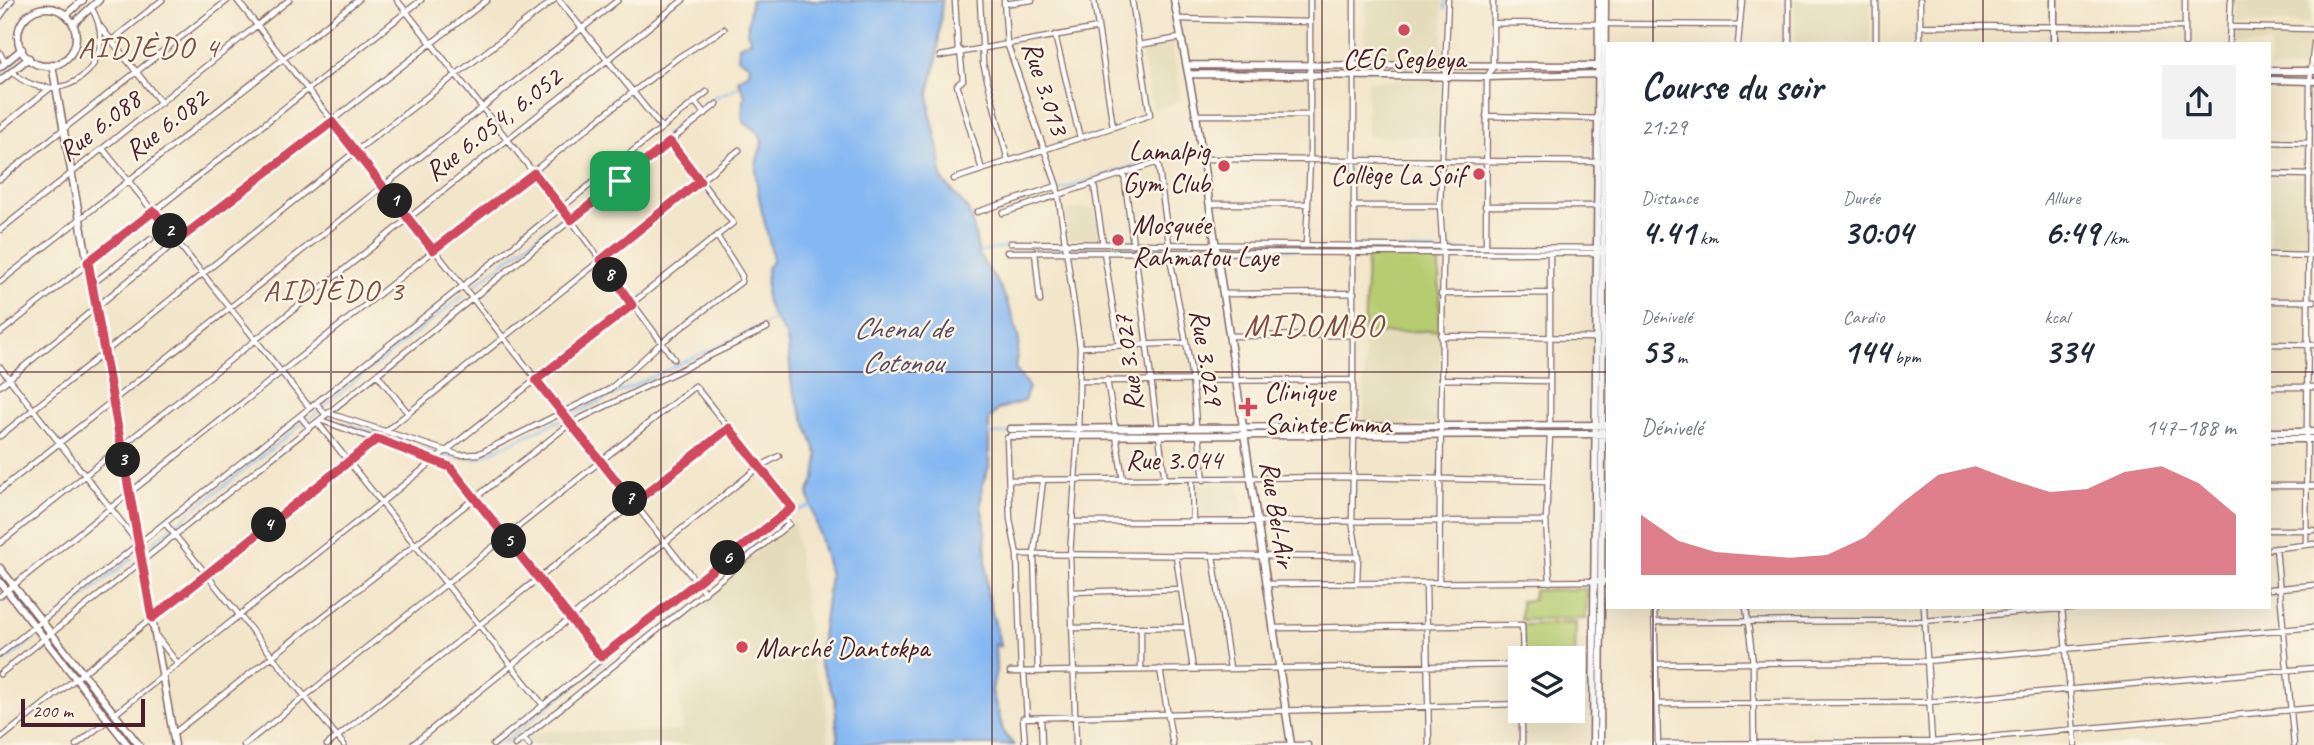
<!DOCTYPE html>
<html lang="fr">
<meta charset="utf-8">
<style>
:root{--surface:#fff;--page:#f2f2f3;--text:#1f2937;--muted:#747a83;--accent:#d1495b}
body{margin:0;font-family:Caveat,sans-serif;background:var(--page);color:var(--text);height:100vh;display:flex;flex-direction:column;font-size:26px;white-space:nowrap}
*{box-sizing:border-box;margin:0}
p{font-size:23px;color:var(--muted)}
.icon{flex:none;width:38px;height:38px;fill:none;stroke:currentColor;stroke-width:2;stroke-linecap:round;stroke-linejoin:round}
.map{position:relative;flex:1;overflow:hidden}
.panel{position:absolute;left:1606px;top:42px;width:665px;height:567px;display:flex;flex-direction:column;background:var(--surface);border-radius:0px;box-shadow:0 7px 28px #0002}
.panel>*{flex:none}
.controls{position:absolute;left:1508px;top:646px;display:grid;gap:14px}
.controls a{display:grid;place-items:center;width:77px;height:77px;border-radius:0px;background:var(--surface);box-shadow:0 7px 28px #0002;font-size:35px}
.scale{position:absolute;left:21px;bottom:18px;width:124px;box-sizing:border-box;padding-left:7px;border:4px solid #4a1f2b;border-top:0;font-size:19px;line-height:24px;white-space:nowrap;color:#4a1f2b;-webkit-text-stroke:5px #fcf5e5;paint-order:stroke}
.pin{position:absolute;display:grid;place-items:center;width:60px;height:60px;color:#fff;margin:-30px;border-radius:14px;box-shadow:0 4px 10px #0006}
.km{position:absolute;width:35px;height:35px;margin:-18px;border-radius:50%;background:#222;color:#fff;font-size:19px;line-height:35px;text-align:center}
.round{display:grid;place-items:center;flex:none;width:74px;height:74px;border-radius:0px;background:var(--page)}
.head{display:flex;align-items:center;justify-content:space-between;height:119px;padding:0 35px}
h1{font-size:38px;font-weight:700;line-height:52px}
.stats{display:grid;grid-template-columns:repeat(3,1fr);gap:10px;height:119px;padding:7px 35px}
.stats div{display:grid;align-content:center}
.stats b{font-size:35px;font-weight:700}
.stats small{font-size:19px;font-weight:400}
.stats p{font-size:19px}
.chart{height:196px;padding:14px 35px}
.chart p{display:flex;justify-content:space-between}
.chart svg{width:100%;height:126px;margin-top:7px;fill:var(--accent);opacity:.7}
.map>svg:first-child{display:block}
.built{fill:#e3dbba}
.green{fill:#b6cc71;stroke:#80764e;stroke-width:2}
.water{fill:#85b8f2;stroke:#686c8e;stroke-width:2}
.lines{fill:none;stroke-linecap:round;stroke-linejoin:round}
.stream{stroke:#85b8f2;stroke-width:2}
.street-casing{stroke:#856563;stroke-width:7}
.secondary-casing{stroke:#856563;stroke-width:9}
.street{stroke:#fff;stroke-width:4.5}
.secondary{stroke:#fff;stroke-width:6}
.route-casing{stroke:#fff;stroke-width:14}
.route{stroke:#d1495b;stroke-width:9}
.grid{fill:none;stroke:#4a1f2b;stroke-width:2;stroke-opacity:0.55}
.poi-dot{fill:#d1495b;stroke:#fcf5e5;stroke-width:2.5}
.labels{text-anchor:middle;dominant-baseline:central;stroke-width:5;stroke-linejoin:round;paint-order:stroke}
.poi-label{font-size:28px;fill:#4a1f2b;stroke:#fcf5e5;text-anchor:start}
.street-label{font-size:28px;fill:#4a1f2b;stroke:#fcf5e5}
.neighbourhood-label{font-size:30px;letter-spacing:2px;fill:#7c4e44;stroke:#fcf5e5}
.water-label{font-size:30px;font-style:italic;fill:#5c4d67;stroke:#fcf5e5}
.quarter-label{font-size:32px;letter-spacing:2px;fill:#7c4e44;stroke:#fcf5e5}
</style>
<div class="map">
<svg width="2314" height="745" viewBox="0 0 2314 745">
<rect width="100%" height="100%" fill="#fcf5e5"/>
<filter id="ink" filterUnits="userSpaceOnUse"><feTurbulence type="fractalNoise" baseFrequency=".0143" numOctaves="2"/><feDisplacementMap in="SourceGraphic" scale="14" xChannelSelector="R" yChannelSelector="G"/><feConvolveMatrix kernelMatrix="1 2 1 2 8 2 1 2 1" color-interpolation-filters="sRGB"/></filter>
<filter id="wash" filterUnits="userSpaceOnUse"><feTurbulence type="fractalNoise" baseFrequency=".00686" numOctaves="4" result="noise"/><feDisplacementMap in="SourceGraphic" scale="28" xChannelSelector="R" yChannelSelector="G"/><feGaussianBlur stdDeviation="1.57" result="paint"/><feColorMatrix in="noise" values="0 0 0 0 0 0 0 0 0 0 0 0 0 0 0 0 0 1.4 0 .05"/><feComposite in="paint" operator="in"/></filter>
<g filter="url(#wash)">
<rect width="100%" height="100%" fill="#f2e6ca"/>
<path class="built" d="M1366 0H1442L1443 61H1368L1365 59Z
M1795 0H1870V44H1795Z
M2236 0H2310V23H2237Z
M2235 31H2309V66L2306 69H2270V44H2235Z
M1172 43 1181 101 1153 110 1141 49Z
M1367 80H1439L1443 83 1441 137 1367 136Z
M2270 177 2309 178V248L2306 251H2270Z
M1080 208 1095 209 1100 238 1068 239 1065 210Z
M1416 330H1440L1439 424H1364V334L1416 333Z
M1239 483 1244 517 1196 518 1197 484Z
M794 521 813 670 825 692 829 745H530L526 740 539 731H683L671 624Z"/>
<path class="green" d="M1367 256 1439 257 1440 330 1364 334Z
M1587 589 1586 619 1521 620V601L1533 600 1534 590Z
M1576 623 1575 655 1524 658 1522 625Z"/>
<path class="water" d="M751 0H942L937 60 929 92 930 112 939 149 942 179 969 211V216L975 217 972 221 979 255 1001 288 1013 316 1019 341 1015 368 1029 388 1024 401 999 409 989 419V467L982 486 981 506 985 524 987 591 1000 644V647L995 644 996 670 992 691 1004 734 1014 745H838L835 699 819 661 830 575 808 493 815 478 818 456 792 387 787 337 771 313 766 299 767 268 773 260C768 230 756 199 756 167 756 158 762 150 762 141 751 113 736 139 745 95L738 80 749 73 750 65 738 58 739 46 751 40 747 32Z"/>
<g class="lines">
<path class="stream" d="M1445 9V0
M1357 69 1430 71
M1197 70H1216
M1222 70 1306 69
M1315 70 1351 69
M0 74 19 59
M1060 190 1188 148
M568 213 713 98 738 87
M973 217 1055 192
M1069 247 1204 248
M1223 249 1440 250
M1453 250 1465 251
M980 252 1005 247H1063
M470 289 562 217
M324 406 464 295
M569 416 777 318
M329 418 437 454
M1380 430H1438
M1452 430 1583 431
M1082 432 1102 431
M985 434 1075 432
M444 456 476 459 560 420
M143 550 319 411
M702 584 795 511 815 505
M50 625 132 558
M0 665 37 636
M501 745 697 588"/>
</g>
</g>
<g filter="url(#ink)">
<g class="lines">
<g class="street-casing">
<path id="street" d="M237 0 705 593
M397 0 571 220 674 359
M559 0 662 128
M955 0 958 51
M980 0 983 63 1008 161
M1004 0 1007 43 1057 186 1080 347 1078 435 1070 555 1076 745
M1094 0 1113 127
M1354 0V247
M1920 0V44
M1004 4 1032 0
M0 17 12 0
M1177 19 1309 22
M1493 23 1738 25
M100 26 161 103
M1920 26 2185 27
M2231 27 2314 29
M1055 35 1080 138
M111 41 162 0
M1738 44 1742 0
M1789 44V0
M1876 44V0
M2185 44V0
M2229 44 2231 0
M1139 45 1180 38
M960 50 963 80 957 85 982 170
M0 53 5 63
M940 56 1098 28
M12 72C60 115 125 63 91 7
M695 102 705 114
M1196 115H1310
M1486 116 1608 119
M0 128 49 89
M2270 142 2309 143
M103 149 310 408
M1202 159 1608 162
M1124 174 1133 244
M2270 174 2310 175
M0 179 228 0
M954 179 1150 115 1132 0
M1094 184 1103 244
M1210 204H1308
M1353 206H1440
M1485 206H1608
M977 212 1057 186
M1003 213 1158 162 1169 244
M0 230 289 0
M1010 243 1608 248
M1306 245 1310 160V0
M1486 246 1487 77 1493 67V0
M1135 251 1157 427
M1007 252 1608 253
M1035 252 1040 301
M1104 252 1119 345
M1169 252C1179 310 1194 368 1196 427
M1550 255V424
M2270 255 2314 256
M0 282 358 0
M92 284 151 239
M1224 294 1354 293
M1441 294 1551 293
M2270 301H2314
M0 333 421 0
M1230 336 1353 335
M1441 336 1596 338
M2270 344 2314 345
M1080 347 1184 343
M0 367 137 542
M377 374 408 413
M1441 379 1550 381
M1107 380 1115 427
M1079 381 1353 380
M0 386 177 241 487 0
M2270 387H2314
M316 403 326 415
M328 413 459 455 478 454 610 389 661 343 741 282 742 276 717 236
M300 416 309 427
M320 420 447 465 601 657
M317 422 543 705
M1353 426V253
M386 431 739 150
M1116 435 1123 480
M1354 435 1352 521 1358 557 1357 583
M1550 435 1546 521 1550 582
M0 436 356 151 554 0
M1159 436 1165 480
M1199 436 1204 480
M1007 438 1010 519 1017 555 1021 672
M1009 480 1352 477 1548 481
M1192 480 1193 522
M2270 486H2314
M0 490 618 0
M1072 522 1546 521
M165 523 344 745
M2270 530H2314
M0 543 683 0
M2306 544 2310 81 2314 43
M2276 548 2294 745
M2270 549 2314 544
M1017 554 1358 557
M1176 556 1193 669
M1213 556 1230 668
M1439 582 1443 253 1440 206 1448 0
M1426 583 1429 745
M1268 584 1608 581
M2270 589 2314 585
M1071 592 1181 589
M0 596 633 92 679 57 724 29
M1654 607 1658 745
M1746 607 1753 663 1754 745
M1924 607 1932 743
M2062 608 2075 745
M1655 622 1924 621 2081 607
M1141 627V670
M1072 628 1187 627
M1275 628 1522 625 1523 658
M157 637 178 664
M0 654 707 92
M1657 664 1926 661 2314 627
M1160 669 1173 745
M1010 672 1521 665
M1024 672 1027 718
M1038 672 1034 555 1043 480
M0 674 717 104
M1657 704 1929 702 2314 668
M115 714 733 223 670 142
M1041 718 1042 745
M174 733 571 423 767 328
M524 738 529 745
M0 739 377 439
M1658 744 1932 742 2314 708
M76 745 108 720
M244 745 695 386 792 508 782 516
M327 745 729 428
M412 745 759 467 779 456
M493 745 782 516 789 524 515 745
M1025 745 1023 718 1521 704
M1243 745H1308
M1522 745V710"/>
</g>
<g class="secondary-casing">
<path id="secondary" d="M1174 0 1196 115 1291 745
M18 37a29 29 0 1 1 58 0a29 29 0 1 1-58 0Z
M66 15 83 0
M73 24 99 0
M2054 44V0
M52 65 175 745
M1188 65 1599 66
M0 67 22 49
M2270 71H2314
M1190 74 1487 77 1599 74
M2270 80 2314 81
M0 81 29 58
M1010 429 1608 425
M2270 432H2314
M1011 436 1608 434
M2270 439H2314
M0 568 139 745
M0 582 128 745
M1593 745 1599 0
M1600 745 1605 0"/>
</g>
<use href="#street" class="street"/>
<use href="#secondary" class="secondary"/>
</g>
</g>
<g class="lines" filter="url(#ink)">
<g class="route-casing">
<path id="route" d="M332 122 433 250 534 173 571 220 670 142 700 181 601 260 632 305 536 380 634 503 729 428 792 508 601 657 450 467 377 439 152 618 88 262 154 211 177 241Z"/>
</g>
<use href="#route" class="route"/>
</g>
<path class="grid" d="M331 0V745M661 0V745M992 0V745M1322 0V745M1653 0V44M1983 0V44M0 372H1608M2270 372H2314M1653 607V745M1983 607V745"/>
<g class="poi-dot">
<circle cx="1404" cy="30" r="7"/>
<circle cx="1224" cy="166" r="7"/>
<circle cx="1479" cy="174" r="7"/>
<circle cx="1118" cy="240" r="7"/>
<path d="M1244.5 396.5h7v7h7v7h-7v7h-7v-7h-7v-7h7z"/>
<circle cx="742" cy="647" r="7"/>
</g>
<g class="labels">
<g class="poi-label">
<text x="1404" y="58" text-anchor="middle">CEG Segbeya</text>
<text x="1210" y="150" text-anchor="end">Lamalpig<tspan x="1210" dy="32">Gym Club</tspan></text>
<text x="1465" y="174" text-anchor="end">Collège La Soif</text>
<text x="1132" y="224">Mosquée<tspan x="1132" dy="32">Rahmatou Laye</tspan></text>
<text x="1264" y="391">Clinique<tspan x="1264" dy="32">Sainte Emma</tspan></text>
<text x="756" y="647">Marché Dantokpa</text>
</g>
<g class="street-label">
<text transform="translate(1046 88) rotate(72)">Rue 3.013</text>
<text transform="translate(166 124) rotate(-38)">Rue 6.082</text>
<text transform="translate(493 124) rotate(-38)">Rue 6.054, 6.052</text>
<text transform="translate(99 125) rotate(-38)">Rue 6.088</text>
<text transform="translate(1207 357) rotate(81)">Rue 3.029</text>
<text transform="translate(1128 363) rotate(-97)">Rue 3.027</text>
<text x="1174" y="459">Rue 3.044</text>
<text transform="translate(1278 514) rotate(81)">Rue Bel-Air</text>
</g>
<g class="neighbourhood-label">
<text x="149" y="47">AIDJÈDO 4</text>
<text x="334" y="290">AIDJÈDO 3</text>
</g>
<g class="water-label">
<text x="902" y="328">Chenal de<tspan x="902" dy="34">Cotonou</tspan></text>
</g>
<g class="quarter-label">
<text x="1314" y="325">MIDOMBO</text>
</g>
</g>
</svg>
<div class="controls">
<a><svg class="icon" aria-label="layers" viewBox="0 0 24 24"><path d="M12 4l9 5-9 5-9-5zM3 14l9 5 9-5"/></svg></a>
</div>
<div class="scale">200 m</div>
<div class="pin" style="left:620px;top:181px;background:#1e9e55"><svg class="icon" aria-label="arrive" viewBox="0 0 24 24"><path d="M6 21V4h12l-3 4 3 4H6"/></svg></div>
<b class="km" style="left:395px;top:201px">1</b>
<b class="km" style="left:170px;top:231px">2</b>
<b class="km" style="left:123px;top:460px">3</b>
<b class="km" style="left:269px;top:525px">4</b>
<b class="km" style="left:509px;top:541px">5</b>
<b class="km" style="left:728px;top:558px">6</b>
<b class="km" style="left:630px;top:499px">7</b>
<b class="km" style="left:610px;top:275px">8</b>
<section class="panel">
<div class="head"><div><h1>Course du soir</h1><p>21:29</p></div><a class="round"><svg class="icon" aria-label="share" viewBox="0 0 24 24"><path d="M12 15V3M7 8l5-5 5 5M5 13v7h14v-7"/></svg></a></div>
<div class="stats">
<div><p>Distance</p><b>4.41<small> km</small></b></div>
<div><p>Durée</p><b>30:04</b></div>
<div><p>Allure</p><b>6:49<small> /km</small></b></div>
</div>
<div class="stats">
<div><p>Dénivelé</p><b>53<small> m</small></b></div>
<div><p>Cardio</p><b>144<small> bpm</small></b></div>
<div><p>kcal</p><b>334</b></div>
</div>
<div class="chart"><p><span>Dénivelé</span>147–188 m</p>
<svg viewBox="0 0 160 44" preserveAspectRatio="none"><path d="M0 44V23L10 32L20 36L30 37L40 38L50 37L60 31L70 19L80 9L90 6L100 11L110 15L120 14L130 8L140 6L150 12L160 23V44z"/></svg>
</div>
</section>
</div>
